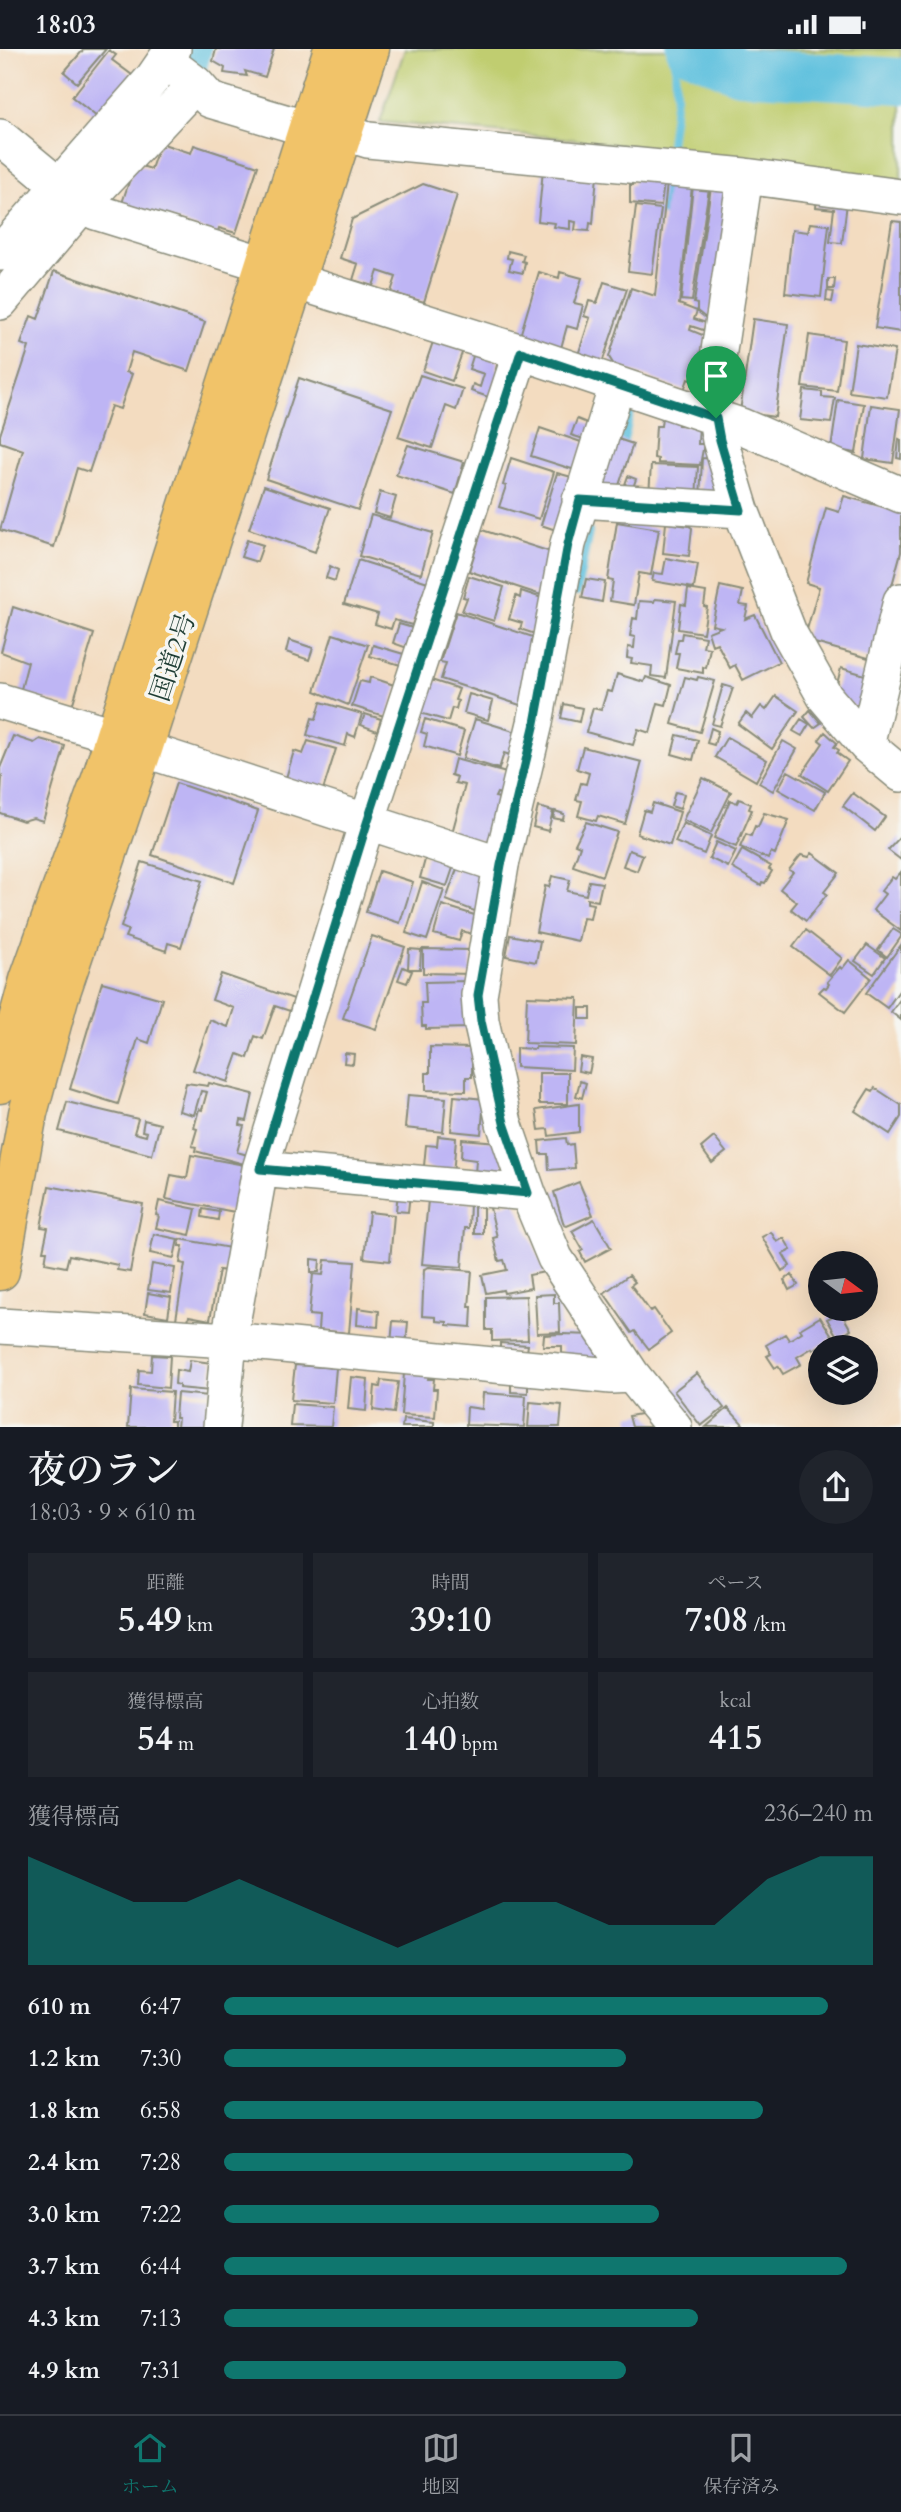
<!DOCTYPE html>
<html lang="ja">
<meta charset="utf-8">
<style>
:root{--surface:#171b24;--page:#20242c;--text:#f1f3f6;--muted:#9ea1a6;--line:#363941;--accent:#0f766e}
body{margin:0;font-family:Cardo,"Noto Serif JP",serif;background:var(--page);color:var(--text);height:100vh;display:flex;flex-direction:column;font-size:26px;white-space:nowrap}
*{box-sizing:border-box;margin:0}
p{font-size:23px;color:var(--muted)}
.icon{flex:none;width:38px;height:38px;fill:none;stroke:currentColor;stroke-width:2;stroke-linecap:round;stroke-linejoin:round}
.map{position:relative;height:1378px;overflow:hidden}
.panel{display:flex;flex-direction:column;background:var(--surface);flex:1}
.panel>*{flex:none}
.needle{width:46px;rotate:105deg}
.fabs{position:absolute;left:808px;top:1202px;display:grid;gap:14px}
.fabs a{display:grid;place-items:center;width:70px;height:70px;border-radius:50%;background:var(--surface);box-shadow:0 7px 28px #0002;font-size:35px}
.pin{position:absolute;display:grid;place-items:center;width:60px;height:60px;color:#fff;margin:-72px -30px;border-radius:50% 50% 50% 0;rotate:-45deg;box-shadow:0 0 7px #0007}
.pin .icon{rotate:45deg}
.round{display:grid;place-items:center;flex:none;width:74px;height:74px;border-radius:37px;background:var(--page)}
.head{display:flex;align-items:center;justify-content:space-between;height:119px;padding:0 28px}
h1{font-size:38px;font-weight:600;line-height:52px}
.stats{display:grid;grid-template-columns:repeat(3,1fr);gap:10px;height:119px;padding:7px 28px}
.stats div{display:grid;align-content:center;border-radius:0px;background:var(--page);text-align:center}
.stats b{font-size:35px;font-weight:600}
.stats small{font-size:19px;font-weight:400}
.stats p{font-size:19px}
.chart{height:196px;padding:14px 28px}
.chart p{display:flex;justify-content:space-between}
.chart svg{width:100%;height:126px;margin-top:7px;fill:var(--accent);opacity:.7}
ul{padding:0 28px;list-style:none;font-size:23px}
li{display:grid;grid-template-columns:112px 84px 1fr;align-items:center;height:52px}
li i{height:18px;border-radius:9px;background:var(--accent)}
.status{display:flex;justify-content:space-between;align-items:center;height:49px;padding:0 35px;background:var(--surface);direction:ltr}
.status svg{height:19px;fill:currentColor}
.menu{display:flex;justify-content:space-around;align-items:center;height:98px;border-top:2px solid var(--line);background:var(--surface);font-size:19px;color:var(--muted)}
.menu a{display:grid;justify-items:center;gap:4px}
.menu .active{color:var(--accent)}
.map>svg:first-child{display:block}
.green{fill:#c0cd6f;stroke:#708552;stroke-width:2}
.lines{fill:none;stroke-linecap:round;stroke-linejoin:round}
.stream{stroke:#60c1de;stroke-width:8}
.canal{stroke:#60c1de;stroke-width:26}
.river{stroke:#60c1de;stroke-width:46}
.building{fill:#beb5f4;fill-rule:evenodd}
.minor-casing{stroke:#898c7a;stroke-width:38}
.highway-casing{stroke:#898c7a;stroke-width:41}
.minor{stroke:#fff;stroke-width:35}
.highway{stroke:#f1c369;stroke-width:38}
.route-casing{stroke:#fff;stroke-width:14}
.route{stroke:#0f766e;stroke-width:9}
.labels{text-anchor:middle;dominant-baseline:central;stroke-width:7;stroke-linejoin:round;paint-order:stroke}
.street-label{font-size:26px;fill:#1f3d34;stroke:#f6f6f2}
</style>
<div class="status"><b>18:03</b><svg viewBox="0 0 49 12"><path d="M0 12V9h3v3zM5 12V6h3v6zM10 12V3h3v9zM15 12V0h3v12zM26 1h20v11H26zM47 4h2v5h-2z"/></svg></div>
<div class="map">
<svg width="901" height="1378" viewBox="0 0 901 1378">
<rect width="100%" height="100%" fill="#f6f6f2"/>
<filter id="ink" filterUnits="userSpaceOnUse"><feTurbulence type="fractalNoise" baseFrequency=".0143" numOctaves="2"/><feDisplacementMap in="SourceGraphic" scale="14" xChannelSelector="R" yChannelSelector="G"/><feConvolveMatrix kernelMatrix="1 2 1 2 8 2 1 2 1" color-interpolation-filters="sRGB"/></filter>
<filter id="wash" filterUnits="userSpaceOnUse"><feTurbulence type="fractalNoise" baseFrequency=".00686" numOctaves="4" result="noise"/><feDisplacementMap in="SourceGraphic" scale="28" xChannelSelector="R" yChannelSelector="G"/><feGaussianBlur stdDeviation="1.57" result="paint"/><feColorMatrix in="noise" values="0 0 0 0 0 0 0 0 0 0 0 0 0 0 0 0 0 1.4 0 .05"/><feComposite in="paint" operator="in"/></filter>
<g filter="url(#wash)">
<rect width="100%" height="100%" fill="#f3dcc0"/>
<path class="green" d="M405 0H901V132L562 89 380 73Z"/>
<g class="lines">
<path class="stream" d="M668 111 676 47 675 0
M664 163 667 127
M622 400 634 348
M577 543 589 483"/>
<path class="canal" d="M173 38 195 15 199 0"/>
<path class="river" d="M689 0 739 22 901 32"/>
</g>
<g id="blocks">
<path class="building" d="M84 0H106L77 34 64 23Z
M216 0H274L265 28 245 22 247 27 224 24 225 19 213 12Z
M109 1 116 6 112 11 132 26 120 41 102 72 72 48Z
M160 94 191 104 194 96 258 117 236 184 219 179 217 185 122 154 135 115 151 120Z
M543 121 597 126 593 175 590 174 589 182 575 181 576 173 570 172V180L554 178 555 174 538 172Z
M634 130 664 134 661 157 630 154V136H633Z
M667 134 692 137 679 255 697 262 694 270 706 274 707 270 697 262V255L694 254 711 138 725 139 731 147 698 333 688 330 684 341 614 316 609 308 631 239 655 247ZM691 277 703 281 706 278 705 287 690 281Z
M423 135 457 146 424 253 391 243 396 228 378 222 373 237 353 231 358 215 340 209 352 170Z
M693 137 709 139 692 252 681 251Z
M817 150 847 154 842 194 830 193 834 160 816 158Z
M636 157 661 160 652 225 628 222Z
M892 172 901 173V283L875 279Z
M810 174 829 176 821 248 785 244 792 181 808 183Z
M508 202 524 206 522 212 525 213 523 224 509 221 512 210 507 209Z
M54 222 205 273 189 322 132 303 126 323 132 325 120 360 111 357 89 423 77 419 54 498 0 481 23 401 0 393V386L29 298 21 295 31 267 38 270Z
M539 223 559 229 560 223 582 229 574 254 583 256 577 280 567 277 561 299 520 287Z
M828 230H835L834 240H828Z
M604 233 627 240 602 314 578 306 590 269 584 267 589 252 597 254Z
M827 242 834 243 832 253 826 252Z
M753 270 788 275 775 368 740 363Z
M809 286 844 291 837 342 802 338Z
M434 290 463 301 452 332 423 322Z
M856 295 895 301 887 348 849 343Z
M474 304 498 312 496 320 500 321 491 349 471 342 473 335 480 338 484 325 469 320Z
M420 326 463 340 456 361 446 357 432 399 398 388Z
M299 329 392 360 358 461 266 430Z
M804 341 822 343V348L835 349 831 374 800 371Z
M838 351 864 355 856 404 831 400Z
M871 356 900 360 893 414 864 410Z
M662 368 678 370V376L699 377 698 395H704L700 416 658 414V410L654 409 656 377H661Z
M577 370 592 376 587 391 571 386Z
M540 379 584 394 575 421 531 407Z
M612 388 633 395 618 439 595 442Z
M899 390 901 391V410L897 409Z
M408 396 464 413 455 445 396 426Z
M511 409 554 423 539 470 499 458 506 437 503 436Z
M702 409 713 410 728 450H700Z
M651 416 698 418 696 449 649 446Z
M557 424 575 429 559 482 541 476Z
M628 427 636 430 630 447 622 444Z
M264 437 330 459 315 503 249 480Z
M380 443 396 448 390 469 374 464Z
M844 447 901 463V503L872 610 804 591 819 538 806 534 826 459 839 463Z
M371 466 433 484 421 525 359 507Z
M617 473 659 480 651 526 639 524 634 556 610 552 613 532 608 531Z
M666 474 689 477 692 479 689 507 663 504Z
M482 481 557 505 544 547 469 522Z
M247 491 263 496 257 513 241 508Z
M666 509 698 515 694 539 652 532 654 524 663 525Z
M358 511 431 534 427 545 423 544 412 576 394 571 391 580 375 575 378 565 344 555Z
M330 517 338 521 335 532 326 529Z
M469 527 504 538 494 572 462 562 467 549 463 548Z
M586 530 605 533 602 553 582 549Z
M720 537 743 542 740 556 748 557 745 570 755 566 779 613 743 631 735 616 730 619 717 594 712 596 708 583 721 578 712 576Z
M688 540 706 543 704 557 707 558 703 584 678 580 681 555 686 556Z
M521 542 545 550 538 586 520 580 522 574 509 570 516 547 520 549Z
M655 550 676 552 666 629 651 627 652 617 631 614 632 610 627 609 628 598 634 599 635 588 630 587 633 569 637 570 639 552 654 553Z
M13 558 94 585 72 657 20 644 28 613 1 603Z
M456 563 536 589 525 660 520 658V656L441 630 446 614 440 613Z
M399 575 416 580 410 600 393 594Z
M682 584 705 588 703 598 710 599 706 619 703 618V624L676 619 679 604H675L678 590H681Z
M333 585 368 596 348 656 315 642Z
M289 591 313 599 309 611 286 603Z
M373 596 407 606 404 617 370 607Z
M841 619 872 628 862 663 835 643Z
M617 625 644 633 646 628 671 636 666 656 658 654 650 684 638 680 633 696 586 683 593 659 601 661 607 642 612 643Z
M370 628 397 637 387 668 352 657 360 632 369 634Z
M685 628 697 631 698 628 715 632 700 683 672 675Z
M431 631 459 640 455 651 458 652 456 660 452 659 448 672 420 664Z
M723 636 733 639 720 677 712 675Z
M469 645 493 652 488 671 464 664Z
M776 647 798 662 772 700 738 675 746 664 752 669 761 657 766 661Z
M321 653 362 665 355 688 348 685 345 697 307 686 312 669 316 670Z
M564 655 582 659 579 673 561 669Z
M810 661 821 674 814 679 804 668Z
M365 665 381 670 377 682 361 676Z
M425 670 464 682 457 707 424 697 427 685 421 683Z
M475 670 520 684 513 707 504 704 499 720 463 709Z
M801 670 809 675 802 687 793 682Z
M711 679 718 682 714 696 707 694Z
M825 683 837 694 834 698 839 701 837 704 848 712 828 742 802 725 823 694 819 691Z
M677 686 698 691 693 711 672 705Z
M13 687 34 694 40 690 65 697 43 772 33 769 23 772 0 764 2 727 0 726V719Z
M727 688 767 711 756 732 715 708Z
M308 692 336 700 323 741 286 729 294 702 303 705Z
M783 692 797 700 773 742 759 734Z
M583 698 642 713 625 775 598 767 596 772 578 767 582 752 576 751 581 734 586 735 589 724 577 720Z
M455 710 510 725 505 746 497 744 495 748 504 750 493 795 452 784 465 736 455 734 457 728 451 726Z
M788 722 825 743 815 761 778 740Z
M703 729 731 743 711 784 683 771Z
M176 734 258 762 234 834 152 806Z
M675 743 684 745 680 760 671 757Z
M853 744 885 768 875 782 843 757Z
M739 750 751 755 749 760 752 761 736 798 714 789 730 751 737 754Z
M653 754 680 763 670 796 637 785 644 761 650 763Z
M538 758 553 762 548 782 533 778Z
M555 762 564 765 563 771 553 769Z
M764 764 789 771 775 805 771 803 768 810 740 798 746 785 751 787 755 777 758 778Z
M586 773 617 783 602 827 573 817 580 797 575 795Z
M683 774 711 787 704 805 675 793Z
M901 787V811L888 801Z
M716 793 736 802 728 818 709 809Z
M629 801 643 806 637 822 623 817Z
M742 801 771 817 769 820 772 822 765 834 762 833 761 836 732 819Z
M812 804 839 824 824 843 827 845 806 872 791 860 797 853 780 840 793 823 789 821 801 806 809 808Z
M426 807 454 816 447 837 420 829Z
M142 813 202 832 181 898 168 894 166 902 125 888 128 881 121 878Z
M458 817 485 826 477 863 446 851Z
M379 822 413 833 400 874 366 863Z
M901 823V882L873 861 885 845 881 842 892 828 895 830Z
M552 827 570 831 567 842 586 846 589 832 602 834 598 852 587 850V854L593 855 590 870 583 869 578 892 536 883 545 837 549 838Z
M422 833 444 841 427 891 406 884Z
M442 856 481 868 476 886 462 882 459 892 434 885Z
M893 880 901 885V888L887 908 878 901Z
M806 881 842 909 830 926 793 898Z
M510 886 540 892 536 913 506 907Z
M372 887 405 898 376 980 343 969Z
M867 896 885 909 874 925 855 912Z
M901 896V939L887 959 866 944Z
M409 900 421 901 420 920H408Z
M423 900 471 901V925L423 924Z
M849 911 871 929 845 963 819 943 824 938 826 939 829 935 827 933 840 918 842 920Z
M403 918 412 922 407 934 398 931Z
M221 925 294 950 290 962 275 957 263 990 255 987 248 1009 238 1005 228 1033 193 1021 210 971 228 978 234 959 212 951Z
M468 932 469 979 426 980V977H422L421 954H426L425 933Z
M102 933 162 950 149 994 138 990 118 1055 70 1040Z
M527 947 578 949 576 996 525 994Z
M901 949V971L891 963Z
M580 959H591V970H580Z
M430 998 472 999V1028H466V1042L426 1041V1024H430Z
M535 998 573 999 572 1021 516 1018V999L535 1000Z
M345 1004 354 1005 353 1015 344 1014Z
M580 1008 592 1010 589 1024 578 1022Z
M539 1024H568V1055H539Z
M580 1032 586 1034 582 1049 576 1047Z
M186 1034 208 1037 209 1034 253 1045 247 1072 241 1071 240 1076 244 1077 237 1103 251 1107 248 1116 195 1102 196 1098 192 1097 197 1080 194 1079 199 1060 202 1061 207 1043 201 1042 194 1066 179 1062Z
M875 1039 901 1056V1068L890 1085 855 1062 869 1040 873 1042Z
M408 1046 446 1049 443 1083 405 1079Z
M454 1047 484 1050 481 1085 451 1082Z
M67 1053 138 1070 134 1084 146 1087 147 1083 142 1082 144 1071 160 1075 152 1106 59 1082Z
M579 1055V1083L549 1087 548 1080 539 1081 536 1061Z
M438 1087 456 1089 453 1127 424 1117 426 1096 437 1097Z
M714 1088 726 1103 712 1114 701 1099Z
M566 1089 567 1096 573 1095 575 1119 549 1121 548 1105H540L539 1092Z
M462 1090 498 1093 504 1107 503 1127 475 1125 476 1111 461 1109Z
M191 1106 244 1116 235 1163 166 1150 171 1126 187 1129Z
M579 1133 593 1166 567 1177 564 1176 554 1143Z
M49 1137 143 1155 130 1223 117 1221 118 1216 69 1206 66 1218 45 1214 47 1202H43L48 1179 41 1178Z
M398 1143 410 1144 408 1163 396 1162Z
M428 1151 470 1154 469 1179H465L462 1218 422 1215Z
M474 1151H483V1185H474Z
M159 1152 196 1160 190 1186 156 1179 159 1167 156 1166Z
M515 1153 545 1223 529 1226 531 1239 504 1244 503 1241 486 1244 482 1226 507 1221 504 1211 499 1212 493 1189 497 1188 490 1159Z
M203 1160 219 1163 218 1171 202 1168Z
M369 1163 394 1166 390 1212 364 1209Z
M594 1170 611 1199 585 1213 580 1203 583 1201 572 1182Z
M771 1183 777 1193 784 1189 791 1201 783 1205 790 1217 782 1222 762 1188Z
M154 1185 178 1190 174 1209 150 1204Z
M180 1190 230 1199 226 1222 219 1221 210 1271 189 1267 188 1272 176 1270 185 1215 180 1214 183 1197H179Z
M311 1210 320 1211 319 1223H311Z
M325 1211 355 1213 349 1284 318 1281 319 1267 309 1266 313 1225 323 1226Z
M152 1215 175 1219 171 1244 148 1241Z
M429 1218 472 1222 469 1258H472L471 1278 447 1276V1273L436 1272V1268L422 1267 424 1220Z
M629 1226 635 1233 631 1236 650 1262 654 1260 671 1284 649 1300 635 1282 632 1284 604 1244Z
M792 1226 798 1236 789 1241 784 1231Z
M148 1244 171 1248 168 1268 145 1264Z
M554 1245V1254H559L560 1283 537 1284 535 1246Z
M526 1247 528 1291 492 1292V1281H486V1248Z
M358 1259 379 1262 378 1278 357 1276Z
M841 1263 851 1281 838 1289 827 1270Z
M820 1268 833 1288 813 1301 812 1299 797 1308 801 1315 783 1325 778 1317 775 1319 767 1307 771 1305 766 1296 785 1285 789 1291 802 1283 800 1280Z
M393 1272 408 1273 406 1296 391 1295Z
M562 1285 594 1286 599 1290V1310L562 1309V1297H543L544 1286Z
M500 1294 528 1296 527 1303 500 1302Z
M152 1306 170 1307 168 1339 138 1336 139 1321 151 1322Z
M190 1311 212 1314 210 1342 179 1339V1336L175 1335 176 1321 188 1323Z
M295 1316 336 1319 333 1354 291 1351Z
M404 1324 429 1325 428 1330H434L433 1340H437L435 1368 401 1366Z
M697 1324 724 1359 701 1377 674 1342Z
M351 1328 368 1330 366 1362 348 1360Z
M381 1331 398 1333 394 1364 373 1361 375 1337 380 1338Z
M511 1332 528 1333V1344L511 1343Z
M131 1340 172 1343 170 1372H174V1378H128Z
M177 1344 208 1347 205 1378H177L178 1369H175Z
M483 1344 526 1347 524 1378 466 1376 467 1358 482 1360Z
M530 1353 562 1356 560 1378H528Z
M292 1355 333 1358 331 1378 290 1377Z
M728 1359 743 1375 739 1378H706Z
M646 1364 658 1378H632L629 1367Z
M403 1370 434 1373V1378H402Z"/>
</g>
</g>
<g filter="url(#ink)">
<use href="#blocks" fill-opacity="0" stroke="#898c7a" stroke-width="2"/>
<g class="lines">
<g class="minor-casing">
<path id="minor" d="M179 22 196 35 210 51 308 80
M342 83 368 91 745 127 901 148
M0 88 82 156 96 163 264 215
M745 127 712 349 720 391 741 461 789 584 825 648 866 696 901 725
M0 204 153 29 173 0
M295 232 521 303 741 377 901 446
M0 253 82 156 196 35
M617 336 568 495 535 674 501 816 479 946 481 972 504 1074 528 1144 555 1209 632 1326 674 1378
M580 451 741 461
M0 652 96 681 143 700 501 816
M866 696 901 552
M260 1120 528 1144
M0 1277 229 1291 611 1327 632 1326
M221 1378 229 1291 260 1120 367 773 521 303"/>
</g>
<g class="highway-casing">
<path id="highway" d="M0 1035 29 931 101 730 333 0
M0 1222 28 1064 59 949 143 700 370 0"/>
</g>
<use href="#minor" class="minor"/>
<use href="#highway" class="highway"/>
</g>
</g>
<g class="lines" filter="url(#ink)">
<g class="route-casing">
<path id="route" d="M521 303 716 369 720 391 741 461 580 451 568 495 535 674 501 816 478 946 481 972 504 1074 528 1144 260 1120 367 774Z"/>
</g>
<use href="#route" class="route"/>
</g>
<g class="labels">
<g class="street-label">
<text transform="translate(173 608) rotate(-72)">国道2号</text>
</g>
</g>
</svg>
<div class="fabs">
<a><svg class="needle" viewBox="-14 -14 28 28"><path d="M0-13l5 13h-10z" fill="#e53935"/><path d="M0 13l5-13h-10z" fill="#9ea1a6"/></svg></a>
<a><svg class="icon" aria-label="layers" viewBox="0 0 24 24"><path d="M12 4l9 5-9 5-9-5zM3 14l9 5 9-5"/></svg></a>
</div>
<div class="pin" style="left:716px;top:369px;background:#1e9e55"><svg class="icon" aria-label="arrive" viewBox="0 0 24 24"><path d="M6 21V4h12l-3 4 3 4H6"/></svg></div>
</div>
<section class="panel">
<div class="head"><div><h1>夜のラン</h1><p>18:03 · 9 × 610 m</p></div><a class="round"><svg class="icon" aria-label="share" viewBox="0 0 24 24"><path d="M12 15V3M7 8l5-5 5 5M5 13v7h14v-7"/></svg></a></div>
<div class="stats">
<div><p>距離</p><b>5.49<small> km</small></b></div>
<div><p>時間</p><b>39:10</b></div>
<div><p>ペース</p><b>7:08<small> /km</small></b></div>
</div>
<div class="stats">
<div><p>獲得標高</p><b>54<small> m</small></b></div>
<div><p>心拍数</p><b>140<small> bpm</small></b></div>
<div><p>kcal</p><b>415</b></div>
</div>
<div class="chart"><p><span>獲得標高</span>236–240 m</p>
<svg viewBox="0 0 160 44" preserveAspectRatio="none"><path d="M0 44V6L10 14L20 22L30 22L40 14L50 22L60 30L70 38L80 30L90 22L100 22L110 30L120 30L130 30L140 14L150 6L160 6V44z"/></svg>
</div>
<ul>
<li><b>610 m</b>6:47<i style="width:93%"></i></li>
<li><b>1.2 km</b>7:30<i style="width:62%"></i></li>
<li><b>1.8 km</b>6:58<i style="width:83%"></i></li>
<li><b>2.4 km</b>7:28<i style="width:63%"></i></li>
<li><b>3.0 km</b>7:22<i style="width:67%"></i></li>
<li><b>3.7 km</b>6:44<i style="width:96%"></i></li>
<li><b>4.3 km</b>7:13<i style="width:73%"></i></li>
<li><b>4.9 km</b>7:31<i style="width:62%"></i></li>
</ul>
</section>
<nav class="menu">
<a class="active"><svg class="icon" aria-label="home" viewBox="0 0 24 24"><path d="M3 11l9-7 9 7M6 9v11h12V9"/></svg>ホーム</a>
<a><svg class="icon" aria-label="map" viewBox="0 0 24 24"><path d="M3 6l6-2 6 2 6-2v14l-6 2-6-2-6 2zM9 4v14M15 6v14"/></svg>地図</a>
<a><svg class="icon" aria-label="saved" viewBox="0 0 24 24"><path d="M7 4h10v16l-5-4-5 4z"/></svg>保存済み</a>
</nav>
